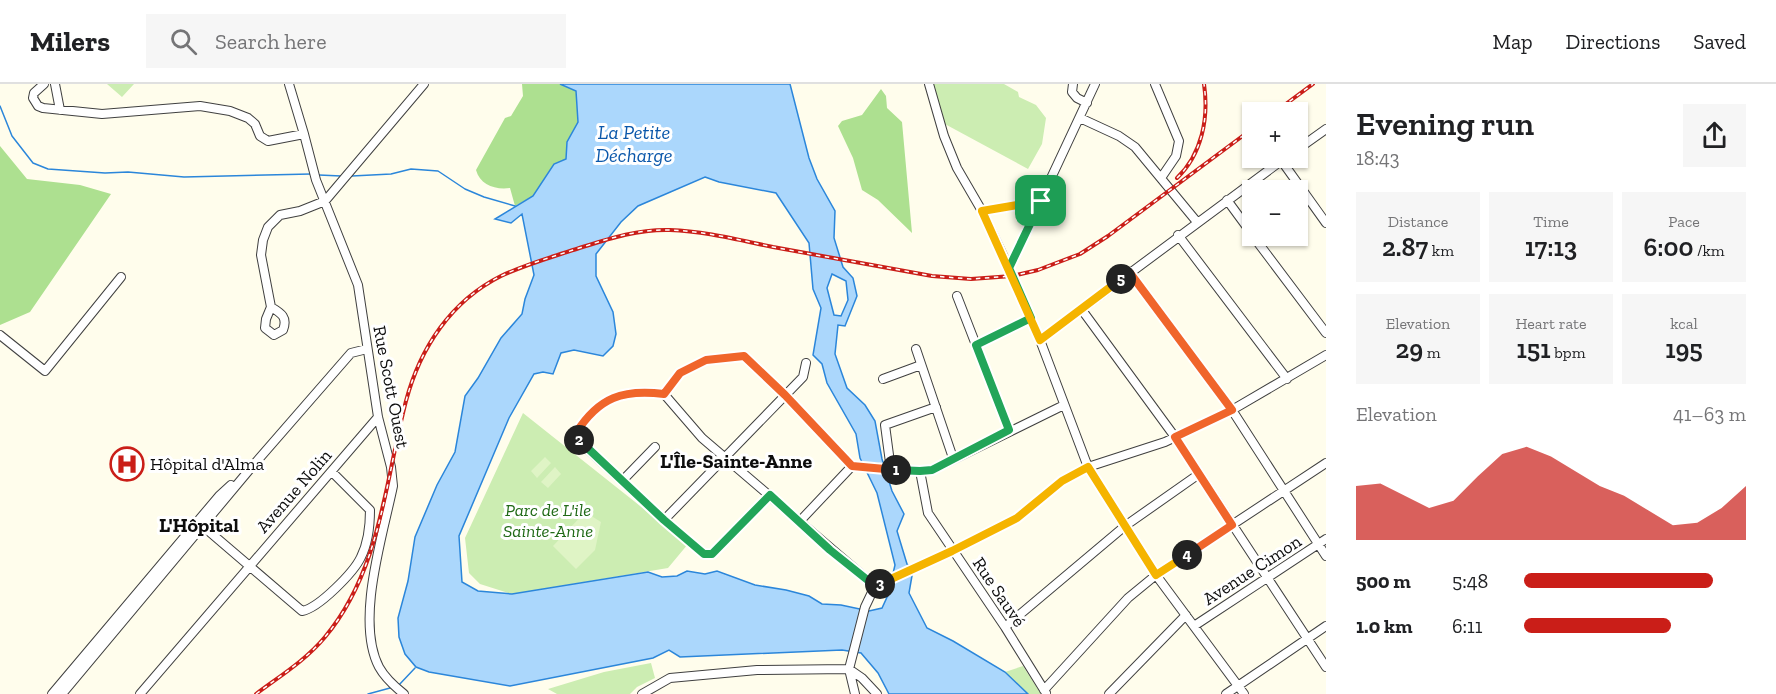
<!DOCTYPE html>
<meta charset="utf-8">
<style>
:root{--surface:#fff;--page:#f6f6f6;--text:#202124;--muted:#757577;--line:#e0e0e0;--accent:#ca1e18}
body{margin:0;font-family:"Zilla Slab",serif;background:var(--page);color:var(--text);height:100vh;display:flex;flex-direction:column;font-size:22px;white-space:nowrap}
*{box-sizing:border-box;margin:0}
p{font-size:20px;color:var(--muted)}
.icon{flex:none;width:33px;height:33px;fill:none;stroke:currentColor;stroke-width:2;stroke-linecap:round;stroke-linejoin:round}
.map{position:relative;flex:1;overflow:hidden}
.drawer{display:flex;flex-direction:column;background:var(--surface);width:450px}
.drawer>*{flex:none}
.buttons{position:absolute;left:1242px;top:18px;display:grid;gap:12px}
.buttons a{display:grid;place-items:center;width:66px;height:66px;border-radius:0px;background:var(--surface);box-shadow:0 2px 4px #0004;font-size:30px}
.pin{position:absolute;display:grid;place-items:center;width:51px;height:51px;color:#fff;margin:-26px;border-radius:12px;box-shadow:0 3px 9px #0006}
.km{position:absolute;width:30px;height:30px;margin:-15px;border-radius:50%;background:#222;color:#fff;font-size:16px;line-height:30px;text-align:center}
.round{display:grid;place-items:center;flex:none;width:63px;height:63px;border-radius:0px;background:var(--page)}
.head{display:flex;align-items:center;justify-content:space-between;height:102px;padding:0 30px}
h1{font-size:33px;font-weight:600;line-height:45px}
.stats{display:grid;grid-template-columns:repeat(3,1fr);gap:9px;height:102px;padding:6px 30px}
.stats div{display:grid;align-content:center;border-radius:0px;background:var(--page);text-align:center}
.stats b{font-size:26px;font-weight:600}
.stats small{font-size:16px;font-weight:400}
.stats p{font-size:16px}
.chart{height:168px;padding:12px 30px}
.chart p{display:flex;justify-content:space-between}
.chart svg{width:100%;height:108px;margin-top:6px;fill:var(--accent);opacity:.7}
ul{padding:0 30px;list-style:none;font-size:20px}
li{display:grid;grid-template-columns:96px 72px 1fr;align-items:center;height:45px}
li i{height:15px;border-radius:8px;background:var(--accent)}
header{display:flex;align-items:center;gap:36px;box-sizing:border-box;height:84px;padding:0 30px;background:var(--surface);border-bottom:2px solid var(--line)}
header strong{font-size:28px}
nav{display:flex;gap:33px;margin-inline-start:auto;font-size:21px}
.search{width:420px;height:54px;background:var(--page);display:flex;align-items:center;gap:15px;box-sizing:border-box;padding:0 21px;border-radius:0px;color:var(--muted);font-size:22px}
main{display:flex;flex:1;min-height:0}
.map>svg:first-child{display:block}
.green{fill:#ccedb2}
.forest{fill:#ade090}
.pitch{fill:#dff4c5}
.water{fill:#abd7fc;stroke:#2b86da;stroke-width:1.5;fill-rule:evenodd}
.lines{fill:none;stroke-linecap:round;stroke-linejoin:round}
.stream{stroke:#2b86da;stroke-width:1.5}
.minor-casing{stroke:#404040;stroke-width:10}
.minor{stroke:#fff;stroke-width:8}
.rail-casing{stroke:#ca1e18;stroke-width:4}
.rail{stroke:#fff;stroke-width:1.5;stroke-dasharray:4.5;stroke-linecap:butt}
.split-1-casing{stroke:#fff;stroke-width:12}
.split-2-casing{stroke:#fff;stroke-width:12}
.split-3-casing{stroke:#fff;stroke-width:12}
.split-4-casing{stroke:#fff;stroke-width:12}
.split-5-casing{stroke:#fff;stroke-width:12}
.split-6-casing{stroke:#fff;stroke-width:12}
.split-1{stroke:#22a559;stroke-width:8}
.split-2{stroke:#f0652b;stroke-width:8}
.split-3{stroke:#22a559;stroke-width:8}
.split-4{stroke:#f5b400;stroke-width:8}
.split-5{stroke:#f0652b;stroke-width:8}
.split-6{stroke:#f5b400;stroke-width:8}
.labels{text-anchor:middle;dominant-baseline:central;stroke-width:6;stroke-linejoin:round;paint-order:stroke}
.street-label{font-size:18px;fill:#0d0d0d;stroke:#fff}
.poi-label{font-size:18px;fill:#0d0d0d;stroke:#fff;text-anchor:start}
.park-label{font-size:18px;font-style:italic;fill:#216a17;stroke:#fff}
.water-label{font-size:20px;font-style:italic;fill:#0a57aa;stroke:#fff}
.neighbourhood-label{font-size:20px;font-weight:bold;fill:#0d0d0d;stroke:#fff}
</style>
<header>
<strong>Milers</strong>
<div class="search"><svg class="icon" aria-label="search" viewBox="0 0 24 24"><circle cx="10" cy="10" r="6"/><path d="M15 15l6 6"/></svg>Search here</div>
<nav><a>Map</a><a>Directions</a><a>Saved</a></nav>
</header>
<main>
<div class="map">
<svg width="1326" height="610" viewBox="0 0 1326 610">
<rect width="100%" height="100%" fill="#fffdec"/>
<path class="green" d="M107 0H134L122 13Z
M932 0H1004L1018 8 1019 13 1036 21 1046 34 1042 60 1028 85 943 39Z
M523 329 688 460 668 484 512 510 480 500 469 489 465 454Z
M651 579 655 594 637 603 630 610H557L548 605 604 588Z
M1023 582 1041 610H1028L1005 588Z"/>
<path class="forest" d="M522 0H560L576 7 578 38 567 58 566 75 554 80 533 112 515 122 510 104C495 106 480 101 476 86L505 34 511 32 523 12Z
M881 5 886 12 887 24 902 38 912 149 878 116 862 106 853 74 838 42 842 37 862 31Z
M0 62 27 95 80 101 111 110 30 228 0 241Z"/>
<path class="pitch" d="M545 373 551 379 537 394 531 387Z
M555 383 561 390 548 404 541 398Z
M585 428 601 438 595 466 576 485 553 462Z"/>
<path class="water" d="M560 0H790L809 74 817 95 835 127 834 154 843 183 853 194 857 212 845 242 838 241 835 270 847 304 865 321 875 337 882 375 892 407 904 430 897 447 907 480 913 486 909 509 927 544 953 557 1005 588 1028 610H889L878 589 861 569 842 566 680 573 669 566 653 574 510 602 429 588 416 583 405 570 399 553 398 534 408 497 415 453 437 401 455 368 465 312 478 294 501 254 522 230 525 215 534 191 522 130 511 139 495 135 533 112 554 80 566 75 567 58 578 38 576 7ZM705 93 719 98 776 109 809 159 813 205 821 224 813 271 822 280 827 299 856 350 860 374 877 409 895 481 888 511 882 524 869 527 841 521 822 520 809 512 786 506 755 501 717 487 705 490 687 487 677 492 662 493 648 488 512 510 478 507 462 498 459 452 509 334 534 290 543 288 553 290 561 269 574 266 603 272 613 262 616 250 613 228 596 192V170L621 138 638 122ZM832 190 846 197 848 216 841 232 834 231 827 204Z"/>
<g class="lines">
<path class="stream" d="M0 22 12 52 33 79 48 85 105 89 128 88 184 93 311 90
M319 91 341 92
M352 92 391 90 411 85 438 87 465 105 484 113 515 122
M398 602 415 584
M368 610 390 604"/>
<g class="minor-casing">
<path id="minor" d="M44 0 34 9 33 14 38 22 43 24 102 30 200 22 230 27 248 34 255 40 260 52 268 57 304 50
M55 0 60 26
M289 0 304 50 316 96 358 201 378 333 391 383 393 402C383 451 355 537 379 583 385 594 394 602 404 610
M929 0 944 52 957 84 982 127 1009 184 1040 256 1088 383 1156 491 1244 610
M1073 0 1072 8 1077 14 1087 19
M1155 0 1179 57 1176 72 1161 94
M1080 34 1119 52 1135 63 1197 138
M1298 65 1326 45
M1281 76 1326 139
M1227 116 1252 150
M982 127 1041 117
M1178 151 1287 295
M1253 152 1326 249
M1009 184 1095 0
M1130 189 1232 326 1326 472
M957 212 1009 346
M271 223C281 229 288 233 283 246L274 251 265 244 266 235 271 223 261 171 263 156 268 143 280 131 300 127 325 117 424 0
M1082 226 1175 353 1326 583
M0 251 45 287 121 193
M1040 256 1285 74
M976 261 1031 234
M916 265 953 374
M883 295 921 281
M664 310 702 354 875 502
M891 386 885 341 936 323
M920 387 928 429 1005 543 1046 609
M622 397 655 363
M770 411 712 470H704L664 436 579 357 576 349C599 313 623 305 664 310L680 289 706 276 744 272 785 311 852 382
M664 436 803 293 806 279
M800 437 852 382 920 387 932 386 1064 321
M198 438 302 527C319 524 354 488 361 473 368 459 370 441 370 426L332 388
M1194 542 1326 455
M1005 543 1125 442 1199 390
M1044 606 1128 514 1156 491 1326 379
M52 610 219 412 231 401
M62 610 250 385 351 269 367 265
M140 610 378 333
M642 610 670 594 757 586 849 585 862 594 877 610
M855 610 849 585 865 523 875 502 952 467 1017 434 1062 397 1088 383 1165 358 1232 326 1326 271
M1109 610 1186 531
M1226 610 1326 542"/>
</g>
<use href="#minor" class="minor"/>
<g class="rail-casing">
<path id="rail" d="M1275 28 1313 0
M1177 94C1202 70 1209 34 1204 0
M256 610C280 592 306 576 325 553 381 486 385 397 406 317 420 264 451 217 501 192 524 181 549 174 573 166 605 156 635 145 670 146 704 147 739 156 773 163 826 173 879 182 932 192L971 195 1012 192 1038 186 1080 170 1108 152 1252 45"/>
</g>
<use href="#rail" class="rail"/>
</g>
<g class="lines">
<g class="split-1-casing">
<path id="split-1" d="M896 386 920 387 932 386 1009 346 976 261 1031 234 1009 184 1041 117"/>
</g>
<g class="split-2-casing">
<path id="split-2" d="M579 356 576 349C599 313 623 305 664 310L680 289 706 276 744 272 785 311 852 382 896 386"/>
</g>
<g class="split-3-casing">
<path id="split-3" d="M579 356 664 436 704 470H712L770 411 830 466 875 502 880 500"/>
</g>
<g class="split-4-casing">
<path id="split-4" d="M880 500 952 467 1017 434 1062 397 1088 383 1156 491 1187 471"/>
</g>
<g class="split-5-casing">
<path id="split-5" d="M1121 195 1130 189 1232 326 1175 353 1232 441 1187 471"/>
</g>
<g class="split-6-casing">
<path id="split-6" d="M1041 117 982 127 1040 256 1121 195"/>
</g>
<use href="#split-1" class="split-1"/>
<use href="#split-2" class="split-2"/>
<use href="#split-3" class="split-3"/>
<use href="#split-4" class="split-4"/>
<use href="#split-5" class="split-5"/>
<use href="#split-6" class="split-6"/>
</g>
<defs>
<g id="hospital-ring" transform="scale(1.725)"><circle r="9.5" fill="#fff" stroke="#ca1e18" stroke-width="1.5"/><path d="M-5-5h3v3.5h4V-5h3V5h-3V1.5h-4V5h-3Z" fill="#ca1e18"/></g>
</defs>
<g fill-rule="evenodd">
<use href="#hospital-ring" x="127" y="380"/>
</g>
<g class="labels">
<g class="street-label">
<text transform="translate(391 303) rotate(79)">Rue Scott Ouest</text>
<text transform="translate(294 407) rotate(-49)">Avenue Nolin</text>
<text transform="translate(1252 486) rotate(-33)">Avenue Cimon</text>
<text transform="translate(999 508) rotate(56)">Rue Sauvé</text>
</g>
<g class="poi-label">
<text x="150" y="380">Hôpital d'Alma</text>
</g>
<g class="park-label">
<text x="548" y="426">Parc de L'ile<tspan x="548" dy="21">Sainte-Anne</tspan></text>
</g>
<g class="water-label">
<text x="634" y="48">La Petite<tspan x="634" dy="23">Décharge</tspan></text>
</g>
<g class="neighbourhood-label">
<text x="736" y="377">L'Île-Sainte-Anne</text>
<text x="199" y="441">L'Hôpital</text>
</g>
</g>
</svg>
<div class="buttons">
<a>+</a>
<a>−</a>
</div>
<div class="pin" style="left:1041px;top:117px;background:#1e9e55"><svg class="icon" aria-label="arrive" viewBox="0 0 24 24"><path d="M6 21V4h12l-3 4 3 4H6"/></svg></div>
<b class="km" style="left:896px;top:386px">1</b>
<b class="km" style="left:579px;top:356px">2</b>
<b class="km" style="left:880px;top:500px">3</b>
<b class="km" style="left:1187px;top:471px">4</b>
<b class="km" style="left:1121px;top:195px">5</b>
</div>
<section class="drawer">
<div class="head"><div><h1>Evening run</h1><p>18:43</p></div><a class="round"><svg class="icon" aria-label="share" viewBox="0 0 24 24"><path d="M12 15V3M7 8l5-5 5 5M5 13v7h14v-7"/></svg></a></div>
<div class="stats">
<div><p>Distance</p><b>2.87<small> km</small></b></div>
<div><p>Time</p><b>17:13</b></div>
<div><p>Pace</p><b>6:00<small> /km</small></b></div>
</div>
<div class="stats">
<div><p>Elevation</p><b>29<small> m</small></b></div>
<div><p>Heart rate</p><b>151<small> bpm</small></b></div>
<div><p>kcal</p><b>195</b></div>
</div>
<div class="chart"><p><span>Elevation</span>41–63 m</p>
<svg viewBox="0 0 160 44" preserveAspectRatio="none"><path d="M0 44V22L10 21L20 26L30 31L40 28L50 18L60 9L70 6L80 10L90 16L100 22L110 26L120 32L130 38L140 37L150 31L160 22V44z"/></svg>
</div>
<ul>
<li><b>500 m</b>5:48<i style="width:85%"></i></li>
<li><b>1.0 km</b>6:11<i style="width:66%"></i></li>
</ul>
</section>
</main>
